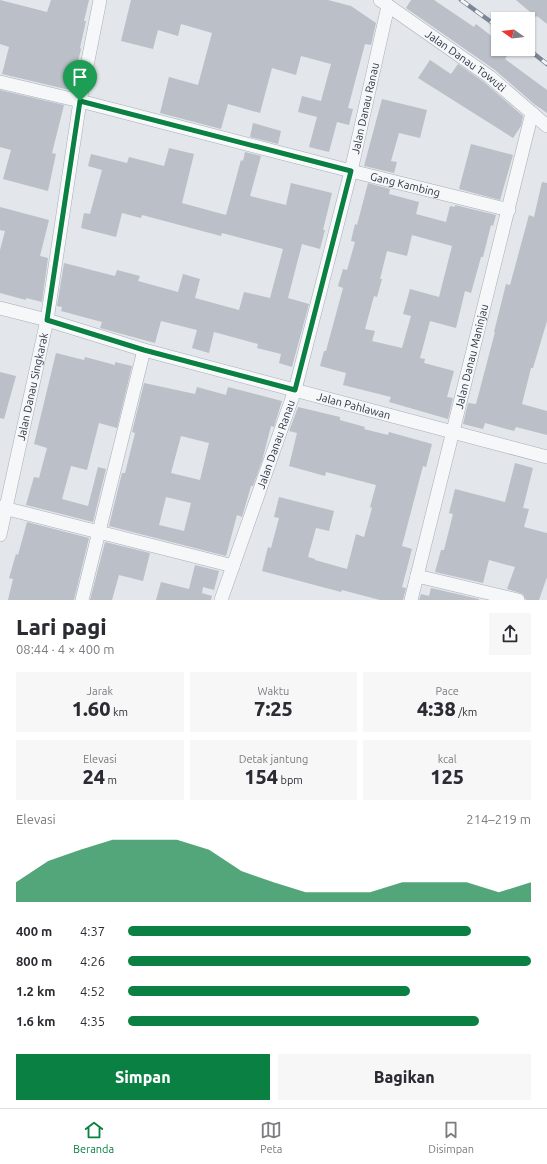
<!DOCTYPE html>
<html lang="id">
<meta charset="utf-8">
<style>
:root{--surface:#fff;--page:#f7f7f7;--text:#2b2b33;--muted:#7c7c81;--line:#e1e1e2;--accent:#0b8043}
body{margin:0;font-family:Ubuntu,sans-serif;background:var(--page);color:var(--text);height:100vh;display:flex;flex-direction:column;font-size:15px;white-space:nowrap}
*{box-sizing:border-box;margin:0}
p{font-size:13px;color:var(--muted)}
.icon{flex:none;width:22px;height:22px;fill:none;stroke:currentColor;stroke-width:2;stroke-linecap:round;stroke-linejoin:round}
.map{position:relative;height:600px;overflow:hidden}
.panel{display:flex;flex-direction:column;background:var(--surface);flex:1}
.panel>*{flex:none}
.needle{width:26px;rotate:284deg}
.controls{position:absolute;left:491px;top:12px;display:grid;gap:8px}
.controls a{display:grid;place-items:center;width:44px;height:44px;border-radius:0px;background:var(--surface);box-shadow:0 1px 3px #0004;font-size:20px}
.pin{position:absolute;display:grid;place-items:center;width:34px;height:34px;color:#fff;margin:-41px -17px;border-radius:50% 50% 50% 0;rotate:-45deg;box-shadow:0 0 4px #0007}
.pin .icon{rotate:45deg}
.round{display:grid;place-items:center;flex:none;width:42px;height:42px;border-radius:0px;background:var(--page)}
.headline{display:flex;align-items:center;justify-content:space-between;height:68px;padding:0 16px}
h1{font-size:22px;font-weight:800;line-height:30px}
.metrics{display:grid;grid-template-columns:repeat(3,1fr);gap:6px;height:68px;padding:4px 16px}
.metrics div{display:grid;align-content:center;border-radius:0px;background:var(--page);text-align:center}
.metrics b{font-size:20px;font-weight:800}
.metrics small{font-size:11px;font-weight:400}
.metrics p{font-size:11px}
.chart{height:112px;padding:8px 16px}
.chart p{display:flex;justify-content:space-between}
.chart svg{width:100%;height:72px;margin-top:4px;fill:var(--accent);opacity:.7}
.action{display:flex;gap:8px;margin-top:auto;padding:8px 16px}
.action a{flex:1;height:46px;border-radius:0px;background:var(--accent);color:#fff;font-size:16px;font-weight:800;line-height:46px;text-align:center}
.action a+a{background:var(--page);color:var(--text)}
ul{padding:0 16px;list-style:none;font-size:13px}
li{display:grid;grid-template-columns:64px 48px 1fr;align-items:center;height:30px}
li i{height:10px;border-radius:5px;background:var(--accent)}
.tabs{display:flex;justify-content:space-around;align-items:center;height:56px;border-top:1px solid var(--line);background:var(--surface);font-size:11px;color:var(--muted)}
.tabs a{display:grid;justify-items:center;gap:2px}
.tabs .current{color:var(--accent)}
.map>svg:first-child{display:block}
.building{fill:#babfc8;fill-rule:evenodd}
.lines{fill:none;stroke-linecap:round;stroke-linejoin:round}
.street-casing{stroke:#a8adb5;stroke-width:14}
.street{stroke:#f5f7f9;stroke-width:13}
.rail-casing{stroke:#7c8694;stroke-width:4.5}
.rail{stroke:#f2f5f8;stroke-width:3;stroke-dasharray:9;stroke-linecap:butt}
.route-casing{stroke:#fff;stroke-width:8}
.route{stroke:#0b8043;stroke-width:5}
.labels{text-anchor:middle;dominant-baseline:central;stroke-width:3;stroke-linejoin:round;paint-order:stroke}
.street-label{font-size:11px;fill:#2a3443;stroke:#f2f5f8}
</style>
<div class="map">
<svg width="547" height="600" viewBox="0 0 547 600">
<rect width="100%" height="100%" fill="#e3e6eb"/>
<path class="building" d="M0 0 47 12 51 0H89L84 21H86L80 48 81 49 76 70H78L74 91 2 74 9 47 0 44Z
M131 0H328L351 6 376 23 371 45 365 44 348 108 353 109 349 125 337 122 329 152 309 147 317 117 298 112 302 96 321 101 331 64 301 56 296 75 272 68 260 113 228 104 221 129 160 113 169 77 198 85 212 33 181 24 178 36 158 30 153 49 121 41Z
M411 0H434L474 27 476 24 498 41V49H503L509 53 505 59 547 90V113L534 104 495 70 406 8Z
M516 0H547V24L537 16 536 17Z
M430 60 451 74 458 64 485 83 523 116 521 126 513 138 418 78Z
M0 90 64 105 52 153 56 154 48 191 3 179 11 150 0 147Z
M382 99 427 110 420 138 399 133 391 161 397 162 394 173 364 166Z
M253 123 281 131 278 144 250 137Z
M471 144 513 155 500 200 459 189Z
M169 148 194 154 182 203 226 215 241 160 243 161 245 152 261 156 250 196 286 205 291 183 332 193 323 230H325L320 249 302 244 288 298 309 304 292 367 279 363 281 354 257 348 258 344 214 332 209 353 192 348 197 330 161 321 155 343 100 328 102 322 61 311 62 307 57 306 64 263 115 276 117 270 140 276 138 281 178 292 183 274 200 279 195 298 239 310 244 292 270 298 283 249 222 233 221 236 142 215 141 218 122 213 116 237 81 228 84 213 90 214 102 170 88 166 91 154 127 163 129 157 164 166Z
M542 182 547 183V321L533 368H531L522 404 547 411V435L516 427 514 431 485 423 483 429 463 424 468 403 476 404 495 332H494L506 284 510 285 529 215 534 217Z
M368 183 390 189 389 194 419 202 416 214 446 222 450 206 455 207V205L496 215 493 226 491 225 483 257H481L471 293 465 291 456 328 430 321 420 358 425 359 424 363 454 371 447 397 453 398 448 419 389 402 391 397 343 385 346 373 320 366 324 351H326L343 288 338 286 343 269 347 270 355 242 351 241 355 224 357 225ZM412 235 452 246 439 297 410 289 403 314 411 316 402 348 372 341 375 331 365 329 374 296 377 297 382 279H380L387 251 407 256Z
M0 207 49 220 40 256 48 258 42 302 26 298V300L0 293V250L5 231 0 230Z
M56 353 84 360 85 357 115 365V362L132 366 117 428 99 423 87 470 71 466 62 499 88 506 98 467 106 469 93 522 26 505 34 477 39 478 47 448 34 444Z
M0 372 16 376 4 419 0 418Z
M144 383 195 394 197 387 226 395 228 387 282 401 274 427 271 426 262 461 253 486H251L242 517 237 515 226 556 109 526 122 473H125L135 433 132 432ZM181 436 209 443 200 480 171 473ZM166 497 191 503 184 531 159 525Z
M298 407 340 417V420L365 427 364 429 388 435 389 432 432 444 426 467 423 466 402 546 412 549 402 587 406 588 403 600H380L342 590 341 592 262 571 268 547 271 548 279 518 274 517 279 497 334 511 329 531 316 528 308 557 315 559V560L347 569 356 534 364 537 372 508 370 507 376 485 326 472 325 476 289 466 297 433 289 431Z
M515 463 533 468 523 508 529 509 524 527 547 533V577L539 600H526L523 594 507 589 515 567 489 560 483 583 435 572 441 550H444L453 514 449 513 455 489 505 502Z
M27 522 89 538 74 600H8L13 579 9 578 16 554 18 555Z
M105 542 150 553 143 581 119 575 112 600H90Z
M195 565 219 571 214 590 203 587 202 593 212 596 211 600H156L161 582 189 589Z
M431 588 479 599V600H419L421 594 429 596Z"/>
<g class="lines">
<g class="street-casing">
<g id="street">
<path id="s1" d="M380 0 490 77 547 126"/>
<path id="s2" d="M0 82 80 101 351 171 509 210"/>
<path id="s3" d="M0 308 47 320 144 350 547 457"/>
<path d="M0 507 233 566"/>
<path id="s4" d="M0 535 47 320 80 101 100 0"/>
<path d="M417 576 518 600"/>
<path d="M82 600 144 350"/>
<path id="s5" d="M221 600 295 390 351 171 388 6"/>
<path id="s6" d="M411 600 532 113"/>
</g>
</g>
<use href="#street" class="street"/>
<g class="rail-casing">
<path id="rail" d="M461 0 498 27
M528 49 547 64"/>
</g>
<use href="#rail" class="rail"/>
</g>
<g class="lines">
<g class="route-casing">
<path id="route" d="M80 101 351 171 295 390 144 350 47 320Z"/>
</g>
<use href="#route" class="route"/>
</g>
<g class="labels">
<g class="street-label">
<text stroke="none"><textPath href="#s1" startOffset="105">Jalan Danau Towuti</textPath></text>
<text stroke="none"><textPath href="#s5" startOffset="513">Jalan Danau Ranau</textPath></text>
<text stroke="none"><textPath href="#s2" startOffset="418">Gang Kambing</textPath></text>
<text stroke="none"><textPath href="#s6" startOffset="251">Jalan Danau Maninjau</textPath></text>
<text stroke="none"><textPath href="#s4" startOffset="152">Jalan Danau Singkarak</textPath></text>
<text stroke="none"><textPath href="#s3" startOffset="367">Jalan Pahlawan</textPath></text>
<text stroke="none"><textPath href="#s5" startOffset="165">Jalan Danau Ranau</textPath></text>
</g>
</g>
</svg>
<div class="controls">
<a><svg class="needle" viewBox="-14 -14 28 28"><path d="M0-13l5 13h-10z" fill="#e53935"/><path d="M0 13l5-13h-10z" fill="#7c7c81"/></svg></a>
</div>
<div class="pin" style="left:80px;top:101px;background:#1e9e55"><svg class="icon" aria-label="arrive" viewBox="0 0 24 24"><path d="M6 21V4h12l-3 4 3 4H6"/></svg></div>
</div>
<section class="panel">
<div class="headline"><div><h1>Lari pagi</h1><p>08:44 · 4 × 400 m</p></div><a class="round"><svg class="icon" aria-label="share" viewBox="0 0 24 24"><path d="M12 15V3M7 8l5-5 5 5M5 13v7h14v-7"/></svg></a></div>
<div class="metrics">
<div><p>Jarak</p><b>1.60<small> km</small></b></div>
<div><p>Waktu</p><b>7:25</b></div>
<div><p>Pace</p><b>4:38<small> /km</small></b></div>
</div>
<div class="metrics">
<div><p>Elevasi</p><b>24<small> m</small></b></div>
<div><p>Detak jantung</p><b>154<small> bpm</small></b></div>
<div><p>kcal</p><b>125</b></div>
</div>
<div class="chart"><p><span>Elevasi</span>214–219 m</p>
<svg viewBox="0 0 160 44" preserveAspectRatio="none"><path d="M0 44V32L10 19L20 12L30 6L40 6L50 6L60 12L70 25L80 32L90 38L100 38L110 38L120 32L130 32L140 32L150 38L160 32V44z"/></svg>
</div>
<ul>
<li><b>400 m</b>4:37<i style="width:85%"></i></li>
<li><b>800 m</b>4:26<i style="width:100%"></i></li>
<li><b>1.2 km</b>4:52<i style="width:70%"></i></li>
<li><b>1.6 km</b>4:35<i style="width:87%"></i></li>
</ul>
<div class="action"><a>Simpan</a><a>Bagikan</a></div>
</section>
<nav class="tabs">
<a class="current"><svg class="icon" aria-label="home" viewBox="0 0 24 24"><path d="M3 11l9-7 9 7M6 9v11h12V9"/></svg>Beranda</a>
<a><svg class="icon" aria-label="map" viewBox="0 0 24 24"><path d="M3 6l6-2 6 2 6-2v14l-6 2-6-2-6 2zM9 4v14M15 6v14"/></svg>Peta</a>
<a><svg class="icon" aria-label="saved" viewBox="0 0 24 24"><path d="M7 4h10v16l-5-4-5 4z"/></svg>Disimpan</a>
</nav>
